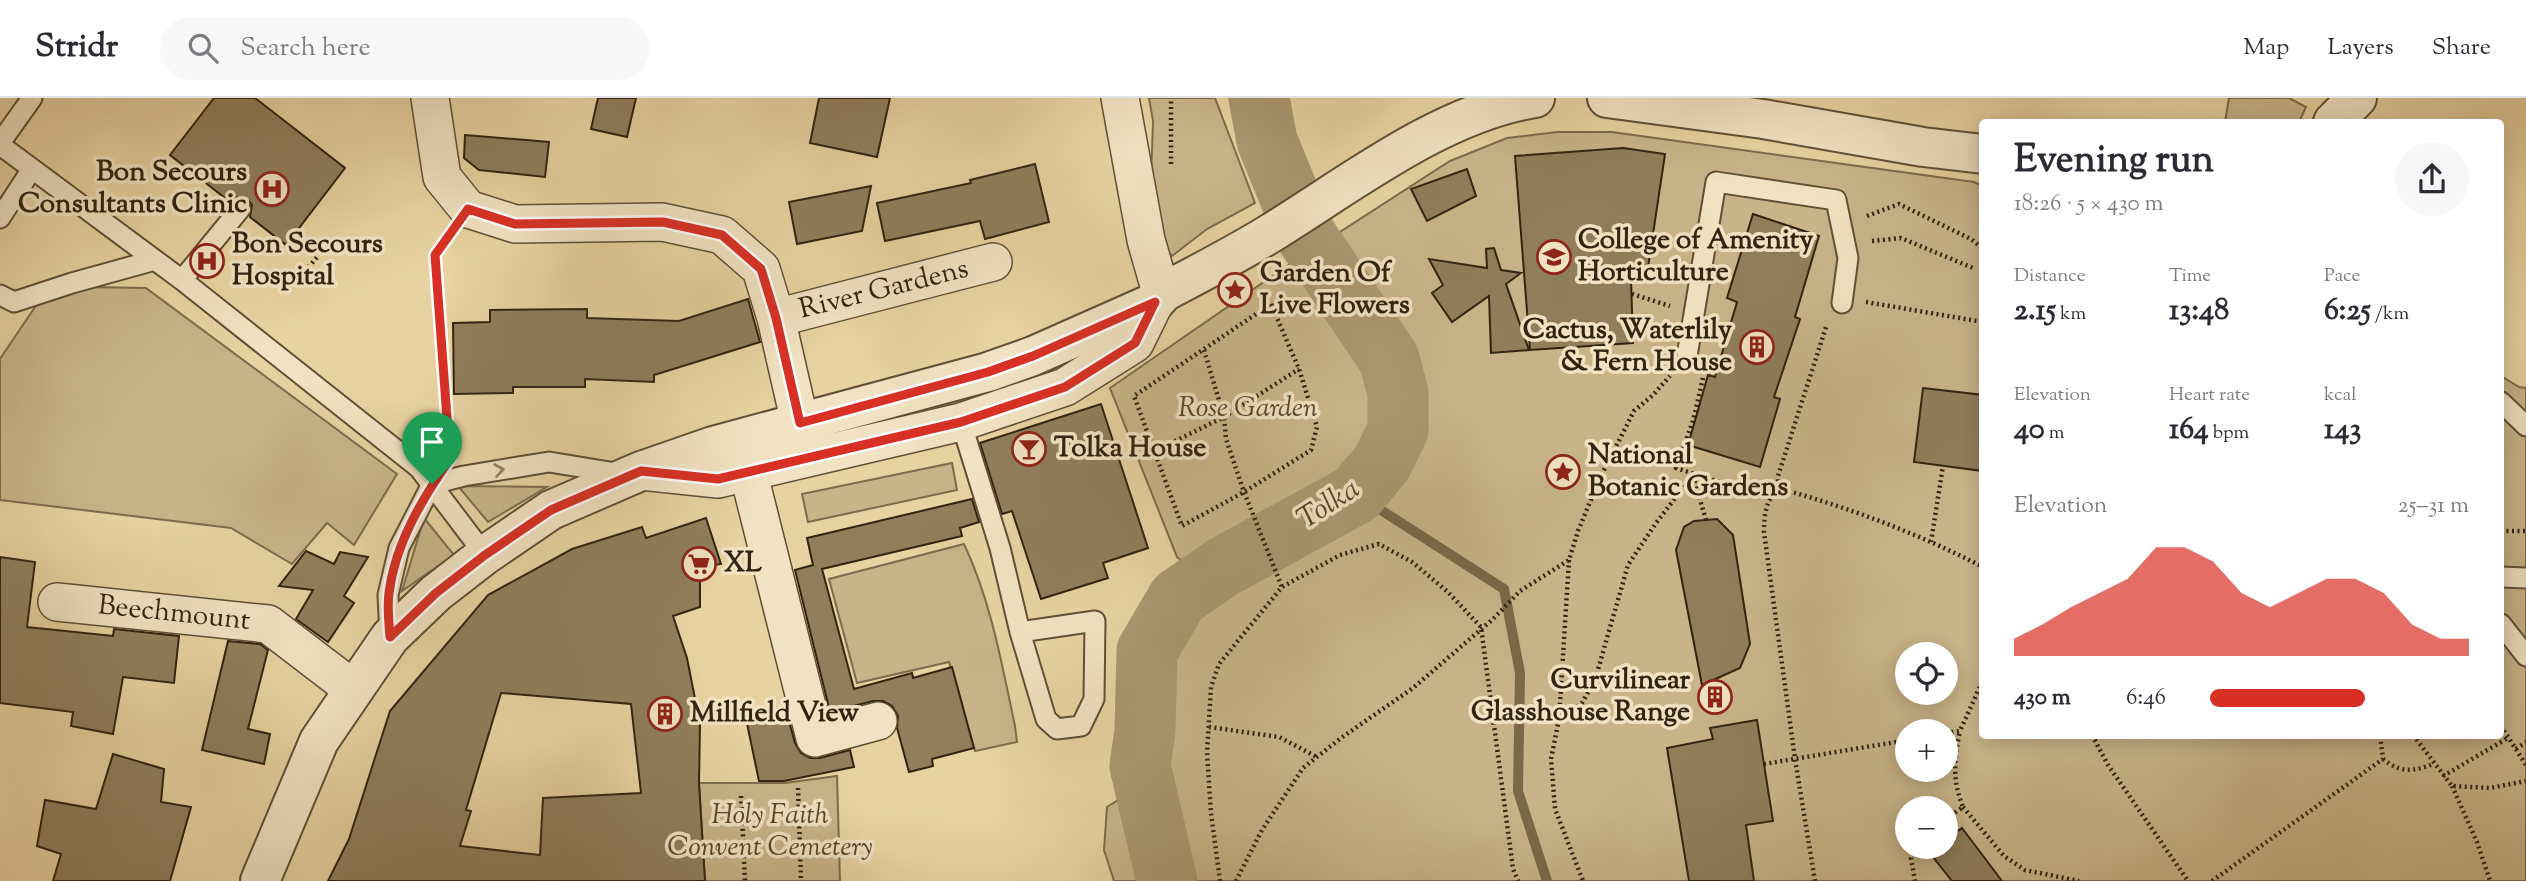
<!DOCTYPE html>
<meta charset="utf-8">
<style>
:root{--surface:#fff;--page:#f7f7f7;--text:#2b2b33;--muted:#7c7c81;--line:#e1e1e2;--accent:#d93025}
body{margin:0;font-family:"Sorts Mill Goudy",serif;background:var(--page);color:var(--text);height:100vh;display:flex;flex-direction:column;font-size:26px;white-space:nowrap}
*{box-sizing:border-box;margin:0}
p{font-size:23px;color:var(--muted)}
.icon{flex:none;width:38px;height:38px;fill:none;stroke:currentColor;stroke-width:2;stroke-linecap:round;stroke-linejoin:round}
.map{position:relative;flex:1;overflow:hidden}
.details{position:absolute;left:1979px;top:21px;width:525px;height:620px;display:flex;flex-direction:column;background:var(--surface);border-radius:7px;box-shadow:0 4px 18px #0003}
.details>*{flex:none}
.buttons{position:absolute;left:1895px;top:544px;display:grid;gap:14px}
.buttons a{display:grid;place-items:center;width:63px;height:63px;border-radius:50%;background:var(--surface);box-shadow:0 4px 18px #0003;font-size:35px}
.pin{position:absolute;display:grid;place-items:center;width:60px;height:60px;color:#fff;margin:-72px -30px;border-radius:50% 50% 50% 0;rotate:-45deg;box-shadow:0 0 7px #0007}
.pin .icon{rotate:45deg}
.round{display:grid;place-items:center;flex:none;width:74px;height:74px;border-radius:37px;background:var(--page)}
.summary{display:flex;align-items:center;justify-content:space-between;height:119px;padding:0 35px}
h1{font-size:38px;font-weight:700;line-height:52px}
.metrics{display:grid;grid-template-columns:repeat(3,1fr);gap:10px;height:119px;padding:7px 35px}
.metrics div{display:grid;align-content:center}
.metrics b{font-size:30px;font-weight:700}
.metrics small{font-size:19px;font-weight:400}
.metrics p{font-size:19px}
.chart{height:196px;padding:14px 35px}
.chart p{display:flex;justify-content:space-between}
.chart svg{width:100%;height:126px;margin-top:7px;fill:var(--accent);opacity:.7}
ul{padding:0 35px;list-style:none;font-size:23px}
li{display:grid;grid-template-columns:112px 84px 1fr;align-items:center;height:52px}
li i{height:18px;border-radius:9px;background:var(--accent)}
header{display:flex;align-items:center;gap:42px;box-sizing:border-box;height:98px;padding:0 35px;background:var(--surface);border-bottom:2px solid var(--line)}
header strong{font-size:33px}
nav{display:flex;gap:38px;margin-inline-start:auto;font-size:24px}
.search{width:490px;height:63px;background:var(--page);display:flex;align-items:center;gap:18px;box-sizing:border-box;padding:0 24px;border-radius:38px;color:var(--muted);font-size:26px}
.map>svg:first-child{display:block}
.green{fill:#c9b489;stroke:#7d6c4d;stroke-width:2;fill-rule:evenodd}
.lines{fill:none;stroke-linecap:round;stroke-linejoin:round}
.stream{stroke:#7a694a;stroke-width:10}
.river{stroke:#aa9770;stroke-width:61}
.building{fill:#907e5c;stroke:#312411;stroke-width:2;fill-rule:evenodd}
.service-casing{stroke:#5f5035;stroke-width:23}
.minor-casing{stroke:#5f5035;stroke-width:40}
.tertiary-casing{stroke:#5f5035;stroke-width:42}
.path{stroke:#312411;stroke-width:4.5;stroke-dasharray:2 3.5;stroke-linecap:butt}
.service{stroke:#f0e2c2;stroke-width:19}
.minor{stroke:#f0e2c2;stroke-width:37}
.tertiary{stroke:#f0e2c2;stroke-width:38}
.oneway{stroke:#90836a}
.route-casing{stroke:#fff;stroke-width:14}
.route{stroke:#d93025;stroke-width:9}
.labels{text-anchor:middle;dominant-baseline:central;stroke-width:7;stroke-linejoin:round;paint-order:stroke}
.poi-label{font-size:28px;font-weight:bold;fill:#312411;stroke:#f0e2c2;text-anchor:start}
.street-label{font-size:28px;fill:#312411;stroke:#f0e2c2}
.park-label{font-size:28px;font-style:italic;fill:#57482f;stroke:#f0e2c2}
.water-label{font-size:30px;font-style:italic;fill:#55462e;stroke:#f0e2c2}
</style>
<header>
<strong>Stridr</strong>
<div class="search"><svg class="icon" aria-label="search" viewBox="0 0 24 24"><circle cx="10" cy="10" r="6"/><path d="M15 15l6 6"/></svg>Search here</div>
<nav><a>Map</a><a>Layers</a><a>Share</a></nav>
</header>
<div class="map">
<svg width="2526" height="783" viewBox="0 0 2526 783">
<rect width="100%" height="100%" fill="#e8d2a1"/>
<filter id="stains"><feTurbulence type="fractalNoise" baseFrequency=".00286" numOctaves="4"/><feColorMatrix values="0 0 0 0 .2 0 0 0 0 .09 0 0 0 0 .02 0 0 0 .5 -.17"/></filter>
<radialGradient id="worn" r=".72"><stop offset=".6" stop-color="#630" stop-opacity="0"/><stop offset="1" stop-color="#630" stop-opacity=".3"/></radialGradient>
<path class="green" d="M1149 0H1215L1255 105 1207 131 1172 158 1156 143 1150 112 1153 23Z
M2229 0H2289L2306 9 2299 24H2225Z
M1557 34H1612L1974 84 1983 88V637H2501V278L2519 289 2526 290V783H1187L1162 654 1157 586 1212 485 1177 459 1110 290 1284 170 1450 63 1507 40ZM1908 556H1946V595H1908ZM1908 634H1946V672H1908ZM1908 710H1946V749H1908Z
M91 189 146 190 397 376 354 447 327 425 292 466 231 430 0 402V261L37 206Z
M952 365 957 392 808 424 802 396Z
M458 388 547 389 488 424Z
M424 420 454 457 402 493Z
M964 446C991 503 1002 567 1015 628L1017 644 975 653 949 564 857 585 829 481Z
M837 678 840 783H705L699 685H785Z
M1131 694 1146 783H1114L1104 752 1107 709Z"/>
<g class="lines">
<path class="stream" d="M1356 396 1504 491 1520 575 1518 693 1547 783"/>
<path class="river" d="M1167 783 1140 668 1145 633 1147 553 1178 500 1223 469 1356 396 1382 365 1398 332V295L1389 261 1305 136 1267 43 1259 0"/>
</g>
<path class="building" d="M214 0H255L345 70 286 147 250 119 252 107 247 101 236 99 230 104 170 57Z
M598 0H636L627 39 591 31Z
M819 0H890L877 59 810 45Z
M465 37 549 44 545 79 479 72 464 60Z
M1623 50 1665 56 1646 183 1631 181 1633 245 1530 252 1515 58Z
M1035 66 1049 124 985 141 980 123 885 143 877 105 971 85 970 82Z
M1467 71 1476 98 1427 123 1411 91Z
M871 88 862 133 797 146 789 104Z
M1753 116 1819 138 1795 219 1800 221 1774 299 1780 301 1760 369 1688 347 1708 277 1715 279 1737 204 1727 200Z
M1494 150 1501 172 1521 175 1506 186 1529 252 1491 255 1489 198 1452 224 1432 195 1443 187 1429 161 1487 170 1486 151Z
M748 201 760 244 654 277V284L585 281V289H513V295L454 296 453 225 490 224V212L587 211V220L679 223Z
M1923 290 1983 297V373L1914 364Z
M1101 306 1148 450 1103 465 1108 480 1041 501 1012 413 1002 416 980 345Z
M972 401 979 424 960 430 962 438 822 471 854 591 912 575 913 580 952 569 974 650 932 661 933 668 909 674 897 630 898 618 892 608 883 603H873L830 614 795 472 813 467 807 440Z
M706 420 721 466 700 469V509L673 518 687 560 700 626 699 685 705 783H328L349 741 390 613 488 497 572 451 642 429 646 440ZM501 595 631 606 641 695 543 700 540 757 460 748 471 713 466 712Z
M1717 421 1733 437 1750 546 1740 570 1702 587 1676 452 1684 429 1694 423Z
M306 453 334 466 340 454 368 459 344 498 354 505 328 544 296 521 313 492 279 488Z
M0 459 35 464 27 529 113 538 114 531 179 538 174 585 123 579 113 636 71 628 73 614 0 605Z
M228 543 260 546 268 552 248 631 270 636 264 666 202 652Z
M785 608 795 645 801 655 810 660H820L850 652 854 669 784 683H759L745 616Z
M1757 622 1773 723 1746 727 1754 783H1689L1667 650 1713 641 1710 630Z
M113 656 164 671 161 704 191 709 170 783H53L61 756 37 748 45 702 96 711Z
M1962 730 2002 783H1952L1925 749H1946V742Z"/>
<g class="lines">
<g class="service-casing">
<path id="service" d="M0 45 32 0
M0 47 182 182 419 370 485 457
M0 120 32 71
M182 182 240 111
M0 197 14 204 72 185 155 162
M1687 258 1716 84 1836 102 1848 160 1842 205
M2501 304 2526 328
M961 324 1000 450 1020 534 1046 621 1057 631 1081 628 1094 601 1095 523 1020 534
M2501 479 2526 480
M2501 526 2526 558
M390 538 388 497 399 450 432 386 464 378 549 364 622 376"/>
</g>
<g class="minor-casing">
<path id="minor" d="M430 0 442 79 468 111 515 126 662 124 722 137 761 171 776 220 800 325
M1120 0 1146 142 1158 184 1164 194
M776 220 993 164
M641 373 718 381 961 324 1065 289 1135 245 1155 204
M748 373 815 640 878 623
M57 504 268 526 353 591"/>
</g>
<g class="tertiary-casing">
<path id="tertiary" d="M1607 0 1763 21 1923 49 1983 56
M2333 24 2357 0
M260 783 319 643 390 539 436 495 485 457 551 412 641 373 713 348 988 274 1033 258 1155 204 1164 194C1200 175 1237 156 1271 135 1352 85 1441 15 1535 0"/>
</g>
<path class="path" d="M1171 66V0
M1867 118 1899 106 1971 141 1983 151
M449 138 435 157 449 355
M1872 143 1901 140 1973 170
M294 186 318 158
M1632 196 1670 208
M1866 204 1983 224
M1271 206 1299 271 1317 329 1311 352 1244 394 1182 428 1134 298Z
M1204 252 1224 319 1226 341 1244 394 1282 489
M1703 280 1693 323 1676 370 1769 400
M1155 353 1224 319 1299 271
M1693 378 1706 422
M1778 390C1850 410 1917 435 1983 469
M2501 433H2526
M1931 444 1943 368
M1569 462 1559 621 1551 661 1555 711 1583 783
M1559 621 1582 605 1595 582 1628 467 1656 425 1693 377
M2501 628 2526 667
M1209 629 1279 639 1317 659
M1946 635 1960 633 1983 582
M2092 637 2108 667 2188 783
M2413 637 2452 688 2490 690 2526 683
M2516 651 2526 644
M2383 661C2400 675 2413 674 2433 666
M1764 666 1908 642
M2443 678 2508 640
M2452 688 2477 744 2490 783
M798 690 801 783
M741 698 745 783
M1963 709 2004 758 2025 772 2079 783
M1946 721 1963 709C1952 682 1954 660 1960 633
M1951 731 1957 725 1952 717
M1914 749 1911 760 1915 783
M1220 783 1211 715 1207 655 1211 589 1219 566 1282 489 1340 457 1379 446 1412 464 1447 493 1481 529 1513 771 1518 783
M1236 783 1262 732 1303 670 1341 640 1413 590 1492 522 1520 493 1569 462 1578 433 1600 380 1634 313 1653 297 1670 278
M1815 783 1795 661 1764 434C1764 416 1766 403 1778 390V378L1827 226
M2212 783 2383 661 2380 637"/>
<use href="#service" class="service"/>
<use href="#minor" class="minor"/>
<use href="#tertiary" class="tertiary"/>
</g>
<defs><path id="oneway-chevron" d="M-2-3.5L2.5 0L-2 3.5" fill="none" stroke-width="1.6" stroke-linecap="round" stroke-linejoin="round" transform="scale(1.75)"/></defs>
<use class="oneway" href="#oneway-chevron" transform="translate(499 372) rotate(-9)"/>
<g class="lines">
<g class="route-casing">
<path id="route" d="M468 111 515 126 663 124 722 137 761 171 776 220 800 325 988 274 1033 258 1155 204 1135 245 1065 289 961 324 718 381 641 373 551 412 485 457 436 495 390 539C389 525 387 509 389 495 395 446 422 401 450 361L435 157Z"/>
</g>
<use href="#route" class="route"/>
</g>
<defs>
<g id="hospital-ring" transform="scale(1.75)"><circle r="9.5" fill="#f0e2c2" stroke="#8f2418" stroke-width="1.5"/><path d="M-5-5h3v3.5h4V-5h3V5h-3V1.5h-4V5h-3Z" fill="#8f2418"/></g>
<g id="university-ring" transform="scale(1.75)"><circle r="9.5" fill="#f0e2c2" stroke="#8f2418" stroke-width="1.5"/><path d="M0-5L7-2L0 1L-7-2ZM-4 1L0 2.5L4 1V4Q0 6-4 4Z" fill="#8f2418"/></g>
<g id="sight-ring" transform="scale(1.75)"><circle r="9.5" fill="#f0e2c2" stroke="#8f2418" stroke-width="1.5"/><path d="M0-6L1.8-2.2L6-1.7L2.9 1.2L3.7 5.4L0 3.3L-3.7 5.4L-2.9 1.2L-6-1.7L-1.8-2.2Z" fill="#8f2418"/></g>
<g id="building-ring" transform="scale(1.75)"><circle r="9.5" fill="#f0e2c2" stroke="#8f2418" stroke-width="1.5"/><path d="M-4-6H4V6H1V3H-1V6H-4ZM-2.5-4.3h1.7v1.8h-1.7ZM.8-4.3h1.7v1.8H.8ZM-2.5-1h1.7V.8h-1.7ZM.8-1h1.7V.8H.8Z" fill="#8f2418"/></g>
<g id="bar-ring" transform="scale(1.75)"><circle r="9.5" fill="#f0e2c2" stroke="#8f2418" stroke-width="1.5"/><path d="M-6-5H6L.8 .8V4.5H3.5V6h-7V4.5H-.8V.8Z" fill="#8f2418"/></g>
<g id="supermarket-ring" transform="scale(1.75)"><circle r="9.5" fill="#f0e2c2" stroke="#8f2418" stroke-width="1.5"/><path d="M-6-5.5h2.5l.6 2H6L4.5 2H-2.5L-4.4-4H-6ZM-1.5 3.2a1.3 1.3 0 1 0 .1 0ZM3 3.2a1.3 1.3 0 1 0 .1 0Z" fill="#8f2418"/></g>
</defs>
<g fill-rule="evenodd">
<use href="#hospital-ring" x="272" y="91"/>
<use href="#university-ring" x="1554" y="159"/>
<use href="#hospital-ring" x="207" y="163"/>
<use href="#sight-ring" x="1235" y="192"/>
<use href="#building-ring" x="1757" y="249"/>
<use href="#bar-ring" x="1029" y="351"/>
<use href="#sight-ring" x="1563" y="374"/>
<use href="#supermarket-ring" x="699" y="466"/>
<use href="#building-ring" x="1715" y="599"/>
<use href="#building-ring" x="665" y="616"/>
</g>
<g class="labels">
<g class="poi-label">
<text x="247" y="75" text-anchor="end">Bon Secours<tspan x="247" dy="32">Consultants Clinic</tspan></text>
<text x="1578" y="143">College of Amenity<tspan x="1578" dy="32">Horticulture</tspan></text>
<text x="232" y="147">Bon Secours<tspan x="232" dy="32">Hospital</tspan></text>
<text x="1260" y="176">Garden Of<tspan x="1260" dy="32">Live Flowers</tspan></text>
<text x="1732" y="233" text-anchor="end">Cactus, Waterlily<tspan x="1732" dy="32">&amp; Fern House</tspan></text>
<text x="1054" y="351">Tolka House</text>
<text x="1588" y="358">National<tspan x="1588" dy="32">Botanic Gardens</tspan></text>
<text x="724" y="466">XL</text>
<text x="1690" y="583" text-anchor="end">Curvilinear<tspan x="1690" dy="32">Glasshouse Range</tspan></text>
<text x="690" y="616">Millfield View</text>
</g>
<g class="street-label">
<text transform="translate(884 192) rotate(-14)">River Gardens</text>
<text transform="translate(174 516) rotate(6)">Beechmount</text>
</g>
<g class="park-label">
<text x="1248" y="311">Rose Garden</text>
<text x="770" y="718">Holy Faith<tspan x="770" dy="32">Convent Cemetery</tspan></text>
</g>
<g class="water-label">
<text transform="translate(1329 407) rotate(-33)">Tolka</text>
</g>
</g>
<rect width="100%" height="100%" filter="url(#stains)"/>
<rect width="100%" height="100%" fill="url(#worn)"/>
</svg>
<div class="buttons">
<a><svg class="icon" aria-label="locate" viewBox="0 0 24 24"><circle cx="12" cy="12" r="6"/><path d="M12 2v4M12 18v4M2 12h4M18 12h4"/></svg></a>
<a>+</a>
<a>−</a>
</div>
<div class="pin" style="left:432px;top:386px;background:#1e9e55"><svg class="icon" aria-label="arrive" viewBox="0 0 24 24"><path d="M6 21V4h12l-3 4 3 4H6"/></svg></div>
<section class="details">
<div class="summary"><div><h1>Evening run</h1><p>18:26 · 5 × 430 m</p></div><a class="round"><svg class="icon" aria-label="share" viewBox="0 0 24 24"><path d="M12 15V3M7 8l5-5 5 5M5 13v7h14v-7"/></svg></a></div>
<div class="metrics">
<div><p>Distance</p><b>2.15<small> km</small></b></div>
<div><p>Time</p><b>13:48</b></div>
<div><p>Pace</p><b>6:25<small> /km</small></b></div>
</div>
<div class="metrics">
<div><p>Elevation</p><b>40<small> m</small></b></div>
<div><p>Heart rate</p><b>164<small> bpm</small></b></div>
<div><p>kcal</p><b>143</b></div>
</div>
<div class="chart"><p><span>Elevation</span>25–31 m</p>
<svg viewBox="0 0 160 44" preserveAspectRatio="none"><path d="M0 44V38L10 33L20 27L30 22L40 17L50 6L60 6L70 11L80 22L90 27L100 22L110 17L120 17L130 22L140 33L150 38L160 38V44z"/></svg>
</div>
<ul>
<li><b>430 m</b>6:46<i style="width:60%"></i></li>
</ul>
</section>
</div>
